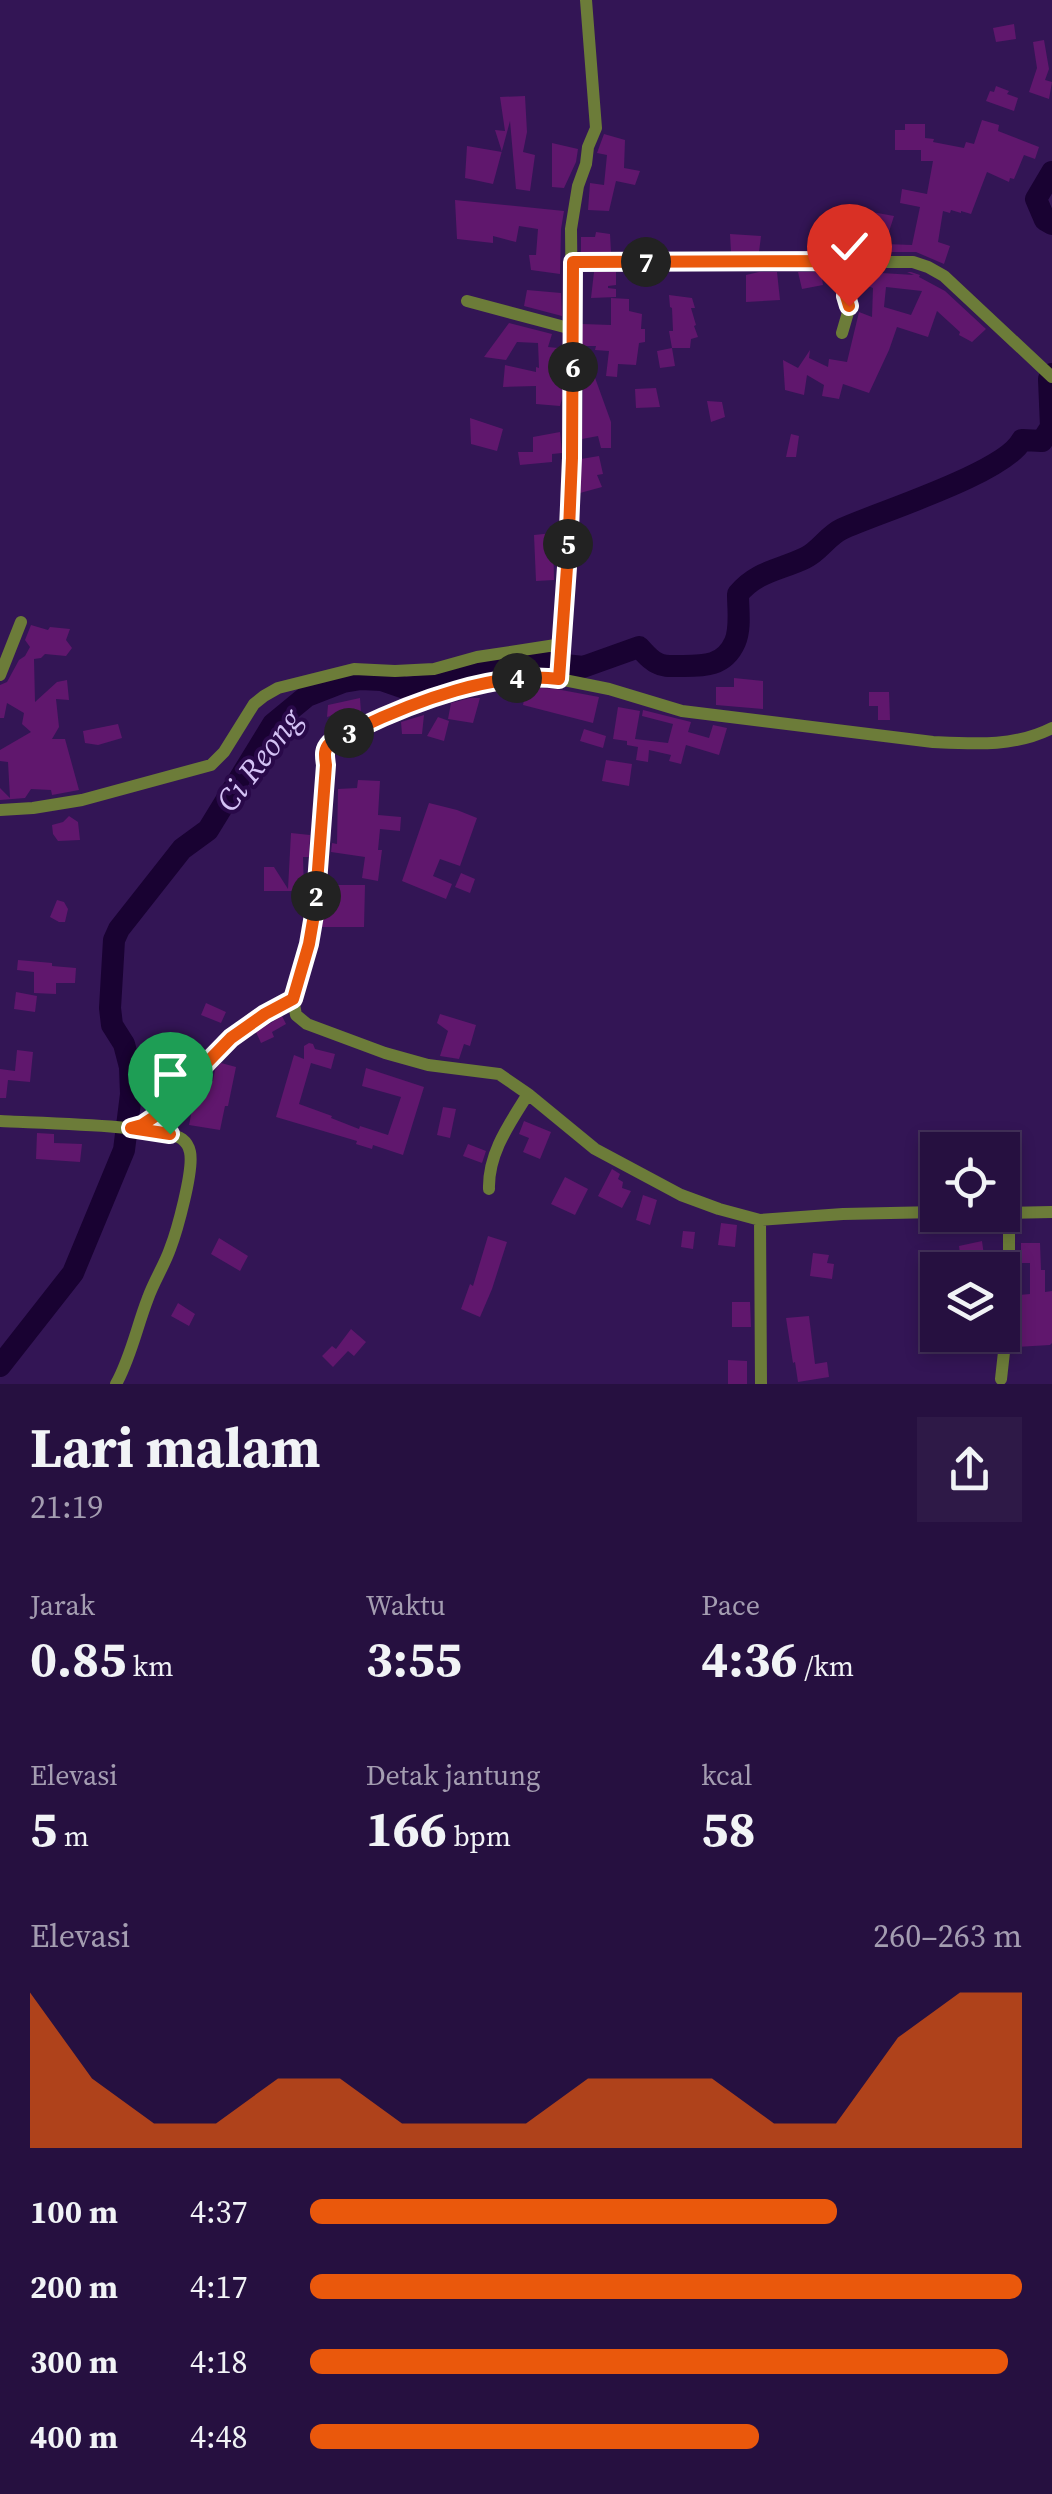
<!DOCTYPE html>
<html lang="id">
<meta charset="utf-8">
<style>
:root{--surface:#261040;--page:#2e1947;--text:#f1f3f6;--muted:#a49db1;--line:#423059;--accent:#ea580c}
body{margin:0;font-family:"Source Serif 4",serif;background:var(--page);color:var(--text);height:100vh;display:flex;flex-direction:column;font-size:38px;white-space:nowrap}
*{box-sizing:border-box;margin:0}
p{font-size:32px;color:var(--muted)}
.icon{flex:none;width:55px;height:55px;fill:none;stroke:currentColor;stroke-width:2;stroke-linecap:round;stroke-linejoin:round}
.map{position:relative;height:1384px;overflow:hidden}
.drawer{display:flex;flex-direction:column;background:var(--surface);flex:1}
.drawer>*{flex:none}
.controls{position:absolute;left:920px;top:1132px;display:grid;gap:20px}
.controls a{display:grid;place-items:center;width:100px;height:100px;border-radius:0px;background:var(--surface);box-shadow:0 5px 15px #0003,0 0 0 2px var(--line);font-size:50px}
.pin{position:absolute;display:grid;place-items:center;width:85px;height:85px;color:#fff;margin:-102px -42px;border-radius:50% 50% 50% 0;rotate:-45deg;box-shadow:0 0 10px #0007}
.pin .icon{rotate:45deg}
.km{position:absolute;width:50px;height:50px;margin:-25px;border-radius:50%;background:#222;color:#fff;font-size:28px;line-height:50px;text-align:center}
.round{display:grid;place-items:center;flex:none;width:105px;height:105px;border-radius:0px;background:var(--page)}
.head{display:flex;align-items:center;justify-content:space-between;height:170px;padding:0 30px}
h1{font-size:55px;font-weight:700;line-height:75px}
.figures{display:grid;grid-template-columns:repeat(3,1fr);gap:15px;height:170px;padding:10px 30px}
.figures div{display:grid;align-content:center}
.figures b{font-size:50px;font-weight:700}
.figures small{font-size:28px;font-weight:400}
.figures p{font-size:28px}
.chart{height:280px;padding:20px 30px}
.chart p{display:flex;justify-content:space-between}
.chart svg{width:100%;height:180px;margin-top:10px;fill:var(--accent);opacity:.7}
ul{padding:0 30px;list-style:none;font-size:32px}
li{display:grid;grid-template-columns:160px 120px 1fr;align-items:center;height:75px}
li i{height:25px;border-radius:12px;background:var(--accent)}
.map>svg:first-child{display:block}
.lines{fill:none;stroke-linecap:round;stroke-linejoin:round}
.river{stroke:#190232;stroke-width:22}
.building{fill:#60176d;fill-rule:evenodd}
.minor{stroke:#6c7c39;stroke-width:12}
.route-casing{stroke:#fff;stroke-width:20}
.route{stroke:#ea580c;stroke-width:12}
.labels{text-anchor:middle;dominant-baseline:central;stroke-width:8;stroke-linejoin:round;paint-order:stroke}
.water-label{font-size:32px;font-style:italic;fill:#d4c2f5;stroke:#290949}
</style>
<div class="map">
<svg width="1052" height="1384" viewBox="0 0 1052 1384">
<rect width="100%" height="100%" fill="#331555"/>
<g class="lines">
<path class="river" d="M1052 172 1036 199 1045 220 1052 224
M0 1366 73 1273 124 1150 131 1094 130 1067 124 1044 112 1025 110 1008 114 940 119 929 182 849 208 830 273 724 307 696 343 682 361 679 382 680 405 688 443 684 473 669 519 660 583 667 639 647C645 653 649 659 657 663 664 667 672 666 680 666 703 666 724 667 735 642 741 628 738 610 738 594 757 571 780 570 805 558 820 551 827 536 842 529 879 512 1005 473 1022 440L1042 441 1051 427 1049 379 1052 374"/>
</g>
<path class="building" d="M1014 24 1016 39 996 42 993 28Z
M1044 40 1049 69 1045 80 1052 82 1049 99 1029 92 1037 68 1033 42Z
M996 86 1009 91 1007 94 1018 98 1014 111 986 101 990 91 994 92Z
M525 96 527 132 523 152 535 155 530 191 516 189 510 121 493 184 465 178 467 146 502 152 495 130 505 131 500 97Z
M982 120 999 125 998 131 1039 147 1035 159 1024 155 1014 179 1010 178 1009 182 987 172 971 214 961 211V213L951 210 950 213 943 211 938 242 950 246 944 264 916 252H865L859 249 872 212 894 216 885 244 912 245 920 207 900 203 902 189 927 194 933 161H921V150H895V130H905V124H925V138L934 139 933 142 964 148 966 142 974 144Z
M604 134 625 140 624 168 640 171 635 185 616 181 609 211 588 210 590 183 604 185 607 155 597 153Z
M552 143 578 149 576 162 564 188 552 187Z
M455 200 564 211 561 229 560 274 531 270 529 255H536L538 229 519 226 516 242 493 236V243L457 239Z
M596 232 610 234 611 252H581V237H595Z
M730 234 761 236 759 252H731Z
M594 272H616V285L608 286V288L616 289V297L591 298Z
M759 272H777L780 300 746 302V275Z
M798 272H821L823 285 802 289Z
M865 272 914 275 907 272H911L920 275 919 277 945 291 986 329 972 342 959 335 960 332 937 311 928 337 897 327 889 350 869 393 843 384 839 399 822 396 824 385 807 375 804 395 785 390 783 360 798 368 810 350 809 358 828 367 829 359 847 362 859 312 872 317 873 288 863 284ZM886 287 922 291 911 315 884 307Z
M527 290 561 293 562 316 524 306Z
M669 295 692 298 695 308H691L696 325 694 326 698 337 691 339 690 348H672L669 331H673L672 308 670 307Z
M611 298 629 299V311L642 314 641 329H645V342L639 343 636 365 618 364 617 377 606 376 609 351 595 350 596 346H582V324L611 325Z
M509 323 552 334 548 347 558 348 552 368 563 369V395L560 406 536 404V386L503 387 505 365 536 372V367L539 368 538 343 517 342 506 360 484 357Z
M672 348 675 366 660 368 657 351Z
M583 375H594L611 422V448H601L598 436 582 439Z
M656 388 660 407 636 408 635 389Z
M707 401 722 402 725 417 711 422Z
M470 418 503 429 497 451 471 444Z
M560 432 562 453 552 454V462L520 465 518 452H533V437Z
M791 434 799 436 796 457H786Z
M599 456 603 474 597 475 602 487 580 493 581 459Z
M553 533 554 580 536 581 534 535Z
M31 625 48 630 50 627 70 629 66 640 72 648 66 656 45 654 41 658 34 659 35 702 57 682 67 680 69 700 56 699 59 727 52 739H65L79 790 52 795 51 790 31 789 25 798 0 800V788L10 798 8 762 0 761V750L31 732 22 724 24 713 7 703 4 718H0V685L7 682 19 660 25 656 30 647 25 640Z
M734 678 763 681V709L716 705V687H734Z
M527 687 556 689 599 697 593 723 523 705Z
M869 692H889L890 720H878V706H869Z
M360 698 361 713 341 720 337 714 327 717 328 705Z
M470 698H480L473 723 448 719 451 703Z
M618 707 640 711 635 739 668 743 673 724 642 716 643 710 691 722 688 732 709 738 713 725 727 728 719 755 686 745 681 764 669 761 671 755 649 750 648 762 636 760 638 747 627 745V741L613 739Z
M424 715 422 734H402L401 722Z
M438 717 449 721 444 741 427 736Z
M118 724 122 738 98 745 85 743 83 731Z
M584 729 606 736 603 748 580 741Z
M606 760 632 764 629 786 602 781Z
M358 780 380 781 378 815 401 817 400 831 380 829 378 850H382L378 881 362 878 365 857 331 852 332 843 337 844 338 789 357 788Z
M429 803 457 810 477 818 460 866 440 859 433 876 452 884 446 899 402 881Z
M69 816 78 822 80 840 58 841 53 834 52 825 63 822Z
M291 833 310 835 309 857H303L304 891H264V867H274L288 889Z
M461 873 475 879 470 893 455 887Z
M327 885H365L364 927H322Z
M57 900 64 902 68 909 65 922H59L50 917Z
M18 960 52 963V966L76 968 75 983H56V994L34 993V972L17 970Z
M16 992 37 996 35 1012 14 1009Z
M206 1003 226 1012 221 1023 201 1015Z
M440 1014 476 1025 470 1046 464 1044 459 1059 440 1056 448 1031 437 1023Z
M282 1016 286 1024 272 1032 274 1037 261 1043 256 1032Z
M309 1043 313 1044 315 1049 335 1054 331 1069 311 1063 299 1104 332 1116 331 1118 359 1129 360 1126 388 1135 401 1097 362 1086 366 1068 424 1087 403 1155 373 1145 372 1149 356 1144 357 1141 276 1117 294 1055 304 1059V1046Z
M17 1050 33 1052 30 1082 8 1080 6 1098H0V1069L15 1071Z
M221 1063 236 1067 228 1106H225L220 1130 189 1125 193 1105 196 1106 198 1088 206 1080 213 1081 215 1070Z
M443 1107 456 1109 450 1138 437 1135Z
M524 1121 551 1132 540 1159 523 1152 529 1138 519 1134Z
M37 1133 54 1134V1143L82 1144 80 1162 36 1159Z
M468 1144 486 1151 482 1163 463 1156Z
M612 1169 620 1174 618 1179 623 1182 622 1188 631 1191 622 1208 598 1196Z
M565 1177 588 1189 575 1215 551 1204Z
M643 1195 657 1200 650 1225 636 1220Z
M721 1223 737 1225 735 1247 718 1245Z
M683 1231 695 1232 693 1249 681 1247Z
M488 1236 507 1242 492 1289 480 1317 461 1309 470 1284 473 1286Z
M219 1238 248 1256 240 1271 211 1254Z
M982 1241 986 1270H962L959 1246Z
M1021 1243H1040L1041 1270H1045V1292L1052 1291V1343L1050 1345 1015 1347 1019 1295 1030 1294V1263H1021Z
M813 1253 829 1255 827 1263 834 1264 832 1279 810 1276Z
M732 1302H750L751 1327H732Z
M178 1303 195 1314 189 1326 171 1316Z
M809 1316 815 1364 827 1362 829 1377 798 1382 795 1362 793 1363 786 1318Z
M351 1329 366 1342 354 1356 348 1351 333 1367 322 1356 332 1346 336 1349Z
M994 1335H996L994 1353H980L983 1337 993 1339Z
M728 1360 747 1361V1384H728Z"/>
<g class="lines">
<path class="minor" d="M573 262H913L928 267 944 276 1052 377
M467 301 572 329
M842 333 849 309 847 293 853 281 857 261
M0 675 21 622
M559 679 568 553 573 411 571 229 578 186 586 164 588 147 596 128 586 0
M0 810 33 808 82 800 211 765 224 752 254 704 264 696 278 688 354 669 395 671 434 669 477 657 562 644
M0 1121C31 1123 164 1125 182 1139 186 1142 189 1147 190 1152 194 1170 177 1231 170 1249 164 1266 154 1281 148 1298 137 1326 131 1357 116 1384
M133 1128C167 1118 205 1061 233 1037 251 1022 272 1010 293 999
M489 1189C488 1153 510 1123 528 1094
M938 1212 843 1214 760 1220 719 1209 681 1195 595 1149 528 1094 499 1074 428 1065 385 1053 307 1024 296 1015 293 999 309 944 315 909 326 765 324 753 334 740 371 723 455 691 508 678 528 677 559 679 609 689 682 711 933 742C974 744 1015 747 1052 728
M1005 1213 1052 1212
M760 1220 761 1384
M1001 1379 1009 1307V1213"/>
</g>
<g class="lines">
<g class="route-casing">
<path id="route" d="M170 1134 131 1128 142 1125 154 1117 231 1038 265 1014 293 999 309 944 315 909 326 765C325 757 323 750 330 743 336 736 349 733 357 729 413 702 497 670 559 679L568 553 572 458 573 262 856 261 853 282 846 296 849 306"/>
</g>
<use href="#route" class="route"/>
</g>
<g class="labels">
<g class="water-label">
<text transform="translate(259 760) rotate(-53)">Ci Reong</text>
</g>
</g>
</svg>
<div class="controls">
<a><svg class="icon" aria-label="locate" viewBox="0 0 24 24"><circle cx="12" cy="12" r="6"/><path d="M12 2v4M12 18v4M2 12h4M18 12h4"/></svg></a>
<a><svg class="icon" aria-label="layers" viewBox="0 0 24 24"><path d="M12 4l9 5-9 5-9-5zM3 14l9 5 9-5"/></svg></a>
</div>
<div class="pin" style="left:170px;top:1134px;background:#1e9e55"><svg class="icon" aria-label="arrive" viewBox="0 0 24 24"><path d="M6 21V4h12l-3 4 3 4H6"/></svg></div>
<div class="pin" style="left:849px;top:306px;background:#d93025"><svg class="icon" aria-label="check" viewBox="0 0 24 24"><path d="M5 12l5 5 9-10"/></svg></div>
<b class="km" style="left:316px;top:896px">2</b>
<b class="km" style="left:349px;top:733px">3</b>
<b class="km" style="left:517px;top:678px">4</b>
<b class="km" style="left:568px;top:544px">5</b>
<b class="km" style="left:573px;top:367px">6</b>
<b class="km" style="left:646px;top:262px">7</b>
</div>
<section class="drawer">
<div class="head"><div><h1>Lari malam</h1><p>21:19</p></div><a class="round"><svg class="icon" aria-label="share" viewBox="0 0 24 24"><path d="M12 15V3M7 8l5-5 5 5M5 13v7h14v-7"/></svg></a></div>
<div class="figures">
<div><p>Jarak</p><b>0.85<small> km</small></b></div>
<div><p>Waktu</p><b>3:55</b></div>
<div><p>Pace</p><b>4:36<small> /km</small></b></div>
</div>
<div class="figures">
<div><p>Elevasi</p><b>5<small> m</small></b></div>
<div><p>Detak jantung</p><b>166<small> bpm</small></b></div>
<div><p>kcal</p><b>58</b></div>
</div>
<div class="chart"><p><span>Elevasi</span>260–263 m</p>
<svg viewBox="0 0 160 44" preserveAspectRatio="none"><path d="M0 44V6L10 27L20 38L30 38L40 27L50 27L60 38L70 38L80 38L90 27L100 27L110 27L120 38L130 38L140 17L150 6L160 6V44z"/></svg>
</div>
<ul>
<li><b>100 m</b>4:37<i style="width:74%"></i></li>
<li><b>200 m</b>4:17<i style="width:100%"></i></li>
<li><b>300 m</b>4:18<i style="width:98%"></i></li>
<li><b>400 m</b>4:48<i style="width:63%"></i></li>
</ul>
</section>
